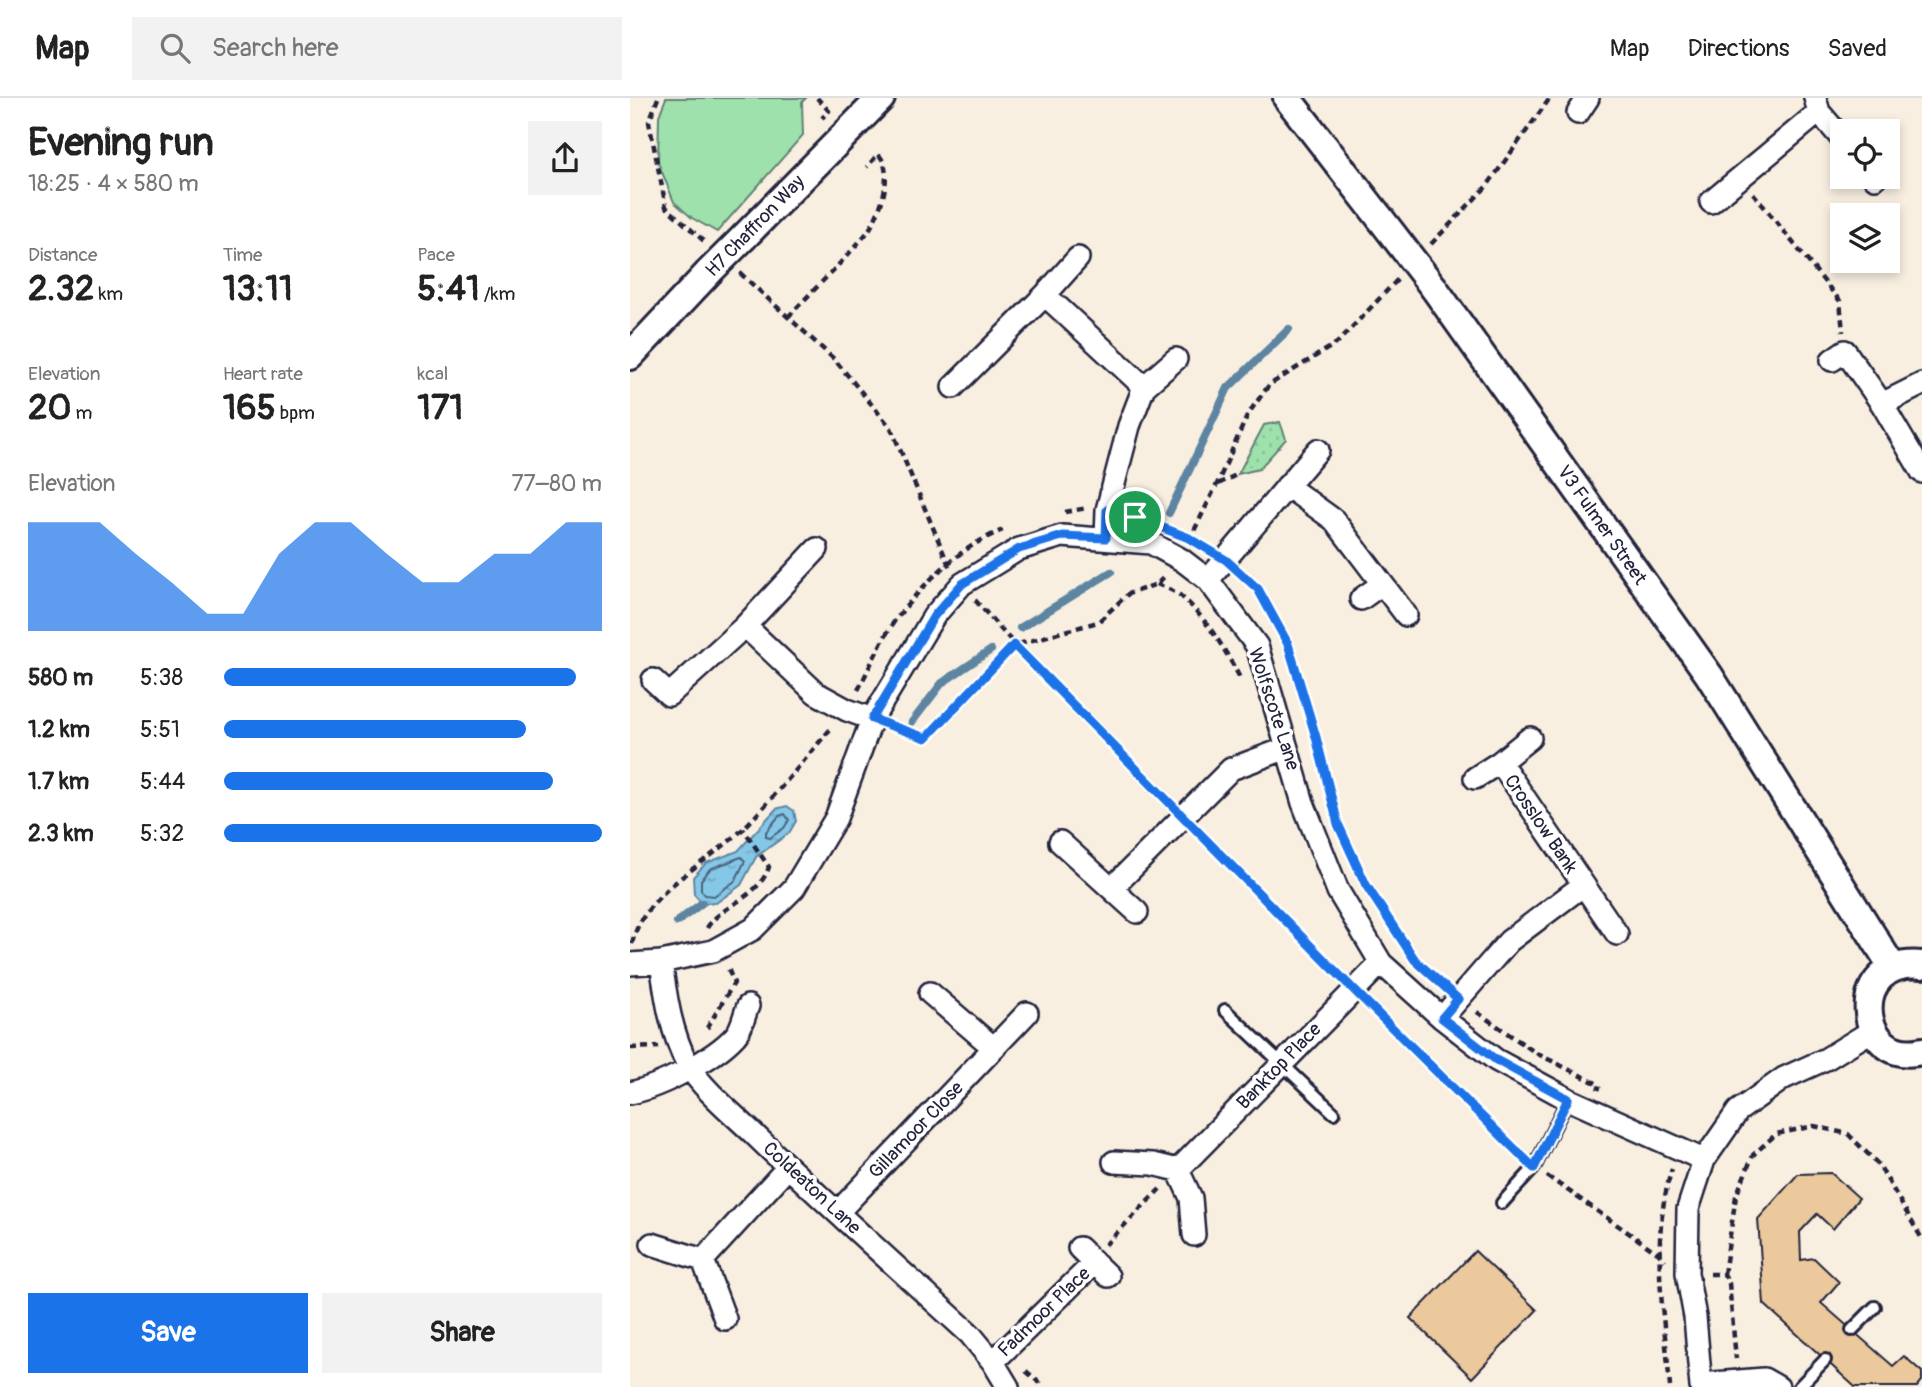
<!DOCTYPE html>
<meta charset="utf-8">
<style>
:root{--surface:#fff;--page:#f2f2f2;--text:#222;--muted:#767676;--line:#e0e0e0;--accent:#1a73e8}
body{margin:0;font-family:Pangolin,sans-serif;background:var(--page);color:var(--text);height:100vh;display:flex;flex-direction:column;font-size:26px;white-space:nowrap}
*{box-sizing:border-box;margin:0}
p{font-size:23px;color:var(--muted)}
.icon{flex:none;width:38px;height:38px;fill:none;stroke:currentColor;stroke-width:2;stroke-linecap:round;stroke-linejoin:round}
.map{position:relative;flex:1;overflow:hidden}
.side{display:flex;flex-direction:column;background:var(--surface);width:630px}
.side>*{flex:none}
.controls{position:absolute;left:1200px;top:21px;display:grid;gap:14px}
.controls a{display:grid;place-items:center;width:70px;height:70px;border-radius:0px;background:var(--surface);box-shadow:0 4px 10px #0003;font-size:35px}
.pin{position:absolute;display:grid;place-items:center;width:60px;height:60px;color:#fff;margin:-30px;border:4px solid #fff;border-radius:50%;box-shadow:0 2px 7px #0007}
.round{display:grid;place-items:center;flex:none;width:74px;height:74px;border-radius:0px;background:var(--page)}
.headline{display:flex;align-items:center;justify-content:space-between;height:119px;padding:0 28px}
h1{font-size:38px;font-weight:700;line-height:52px}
.stats{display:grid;grid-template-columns:repeat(3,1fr);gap:10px;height:119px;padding:7px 28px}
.stats div{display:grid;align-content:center}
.stats b{font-size:35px;font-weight:700}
.stats small{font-size:19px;font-weight:400}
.stats p{font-size:19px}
.chart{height:196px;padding:14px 28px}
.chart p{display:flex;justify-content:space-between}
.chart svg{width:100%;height:126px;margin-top:7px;fill:var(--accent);opacity:.7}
.primary-button{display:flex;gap:14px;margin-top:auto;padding:14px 28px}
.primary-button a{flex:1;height:80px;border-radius:0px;background:var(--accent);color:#fff;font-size:28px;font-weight:700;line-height:80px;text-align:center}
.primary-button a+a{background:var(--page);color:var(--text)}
ul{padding:0 28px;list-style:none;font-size:23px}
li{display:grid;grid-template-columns:112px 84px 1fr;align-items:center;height:52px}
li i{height:18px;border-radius:9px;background:var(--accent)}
header{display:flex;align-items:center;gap:42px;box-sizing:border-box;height:98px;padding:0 35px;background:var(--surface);border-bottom:2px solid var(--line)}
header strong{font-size:33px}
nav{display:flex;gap:38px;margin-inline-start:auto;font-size:24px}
.search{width:490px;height:63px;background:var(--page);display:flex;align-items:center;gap:18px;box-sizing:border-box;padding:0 24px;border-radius:0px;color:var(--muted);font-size:26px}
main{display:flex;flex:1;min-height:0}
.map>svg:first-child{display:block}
.grass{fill:#9ee1ac;stroke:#608274;stroke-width:2}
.park{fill:url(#park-dots);stroke:#608274;stroke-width:2}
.water{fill:url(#water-ripples);stroke:#5d85a2;stroke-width:2}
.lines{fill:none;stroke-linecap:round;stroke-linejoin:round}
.shore{stroke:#4a647f;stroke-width:2}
.stream{stroke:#5d85a2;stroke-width:8}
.building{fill:#ebc99c;stroke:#22223b;stroke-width:2}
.service-casing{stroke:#22223b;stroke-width:16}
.minor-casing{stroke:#22223b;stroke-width:26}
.tertiary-casing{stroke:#22223b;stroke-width:32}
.path{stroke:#22223b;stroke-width:4.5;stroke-dasharray:7 5;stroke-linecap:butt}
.service{stroke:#fff;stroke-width:10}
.minor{stroke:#fff;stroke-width:21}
.tertiary{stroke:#fff;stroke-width:26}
.tertiary-bridge-casing{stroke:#22223b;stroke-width:32;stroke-linecap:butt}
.tertiary-bridge{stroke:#fff;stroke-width:26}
.route-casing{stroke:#fff;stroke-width:14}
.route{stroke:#1a73e8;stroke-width:9}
.labels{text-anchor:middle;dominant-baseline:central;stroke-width:7;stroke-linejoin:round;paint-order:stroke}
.street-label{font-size:19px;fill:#22223b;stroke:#fff}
</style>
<header>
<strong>Map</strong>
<div class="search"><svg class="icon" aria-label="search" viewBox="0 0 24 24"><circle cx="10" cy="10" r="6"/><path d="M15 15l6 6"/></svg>Search here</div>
<nav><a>Map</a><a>Directions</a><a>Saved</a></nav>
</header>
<main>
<section class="side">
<div class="headline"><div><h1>Evening run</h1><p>18:25 · 4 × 580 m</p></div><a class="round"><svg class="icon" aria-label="share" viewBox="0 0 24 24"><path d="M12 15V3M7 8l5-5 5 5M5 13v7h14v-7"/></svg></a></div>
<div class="stats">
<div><p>Distance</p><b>2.32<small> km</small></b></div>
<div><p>Time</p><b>13:11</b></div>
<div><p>Pace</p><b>5:41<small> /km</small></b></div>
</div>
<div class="stats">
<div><p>Elevation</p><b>20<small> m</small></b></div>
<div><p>Heart rate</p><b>165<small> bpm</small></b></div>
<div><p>kcal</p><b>171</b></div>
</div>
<div class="chart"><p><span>Elevation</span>77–80 m</p>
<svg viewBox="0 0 160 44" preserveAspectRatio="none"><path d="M0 44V6L10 6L20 6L30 17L40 27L50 38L60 38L70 17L80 6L90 6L100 17L110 27L120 27L130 17L140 17L150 6L160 6V44z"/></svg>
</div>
<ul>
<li><b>580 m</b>5:38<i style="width:93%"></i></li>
<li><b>1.2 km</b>5:51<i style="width:80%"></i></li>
<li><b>1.7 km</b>5:44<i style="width:87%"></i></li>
<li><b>2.3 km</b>5:32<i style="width:100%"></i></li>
</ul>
<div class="primary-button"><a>Save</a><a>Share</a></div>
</section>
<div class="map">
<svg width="1292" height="1289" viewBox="0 0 1292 1289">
<defs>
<pattern id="park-dots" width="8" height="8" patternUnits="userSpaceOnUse" patternTransform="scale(1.75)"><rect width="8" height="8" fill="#9ee1ac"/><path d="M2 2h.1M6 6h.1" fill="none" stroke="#88c195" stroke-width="1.8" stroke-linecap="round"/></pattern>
<pattern id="water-ripples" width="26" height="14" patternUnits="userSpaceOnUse" patternTransform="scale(1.75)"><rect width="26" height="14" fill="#85c7e6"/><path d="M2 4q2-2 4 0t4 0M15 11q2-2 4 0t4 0" fill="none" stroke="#73abc6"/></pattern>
</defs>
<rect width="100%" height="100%" fill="#f9efe1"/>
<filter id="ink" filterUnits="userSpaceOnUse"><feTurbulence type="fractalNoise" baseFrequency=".0143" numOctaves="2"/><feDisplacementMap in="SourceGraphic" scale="14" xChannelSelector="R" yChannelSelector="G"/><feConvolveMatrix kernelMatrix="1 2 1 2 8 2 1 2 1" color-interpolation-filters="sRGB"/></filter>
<g filter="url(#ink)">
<path class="grass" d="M36 0H176L172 4 173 37 87 134 62 120 44 104 28 64 29 18Z"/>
<path class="park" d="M650 324 656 341 629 371 608 376 634 327Z"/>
<path class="water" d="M157 708 164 713 166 723 159 735 126 759 111 787 86 805H72L64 796 63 779 76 765 108 753 146 711Z"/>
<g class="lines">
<path class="shore" d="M155 716 159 722 154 730 140 740 136 739V734L149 718Z
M111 759 115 763 105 783 84 798 75 797 71 792V782L80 771Z"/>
<path class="stream" d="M539 415 598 290 659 231
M390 530 481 474
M282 624 312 585 361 552
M47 824 72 805"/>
</g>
<path class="building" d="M1201 1075 1229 1100 1203 1131 1187 1116 1170 1134 1171 1162 1184 1160 1209 1184 1191 1205 1263 1268 1274 1258 1292 1274V1283L1287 1289H1225L1134 1206 1128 1121 1168 1076Z
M845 1153 907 1212 842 1280 780 1220Z"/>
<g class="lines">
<g class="service-casing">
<path id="service" d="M595 912 704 1015
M872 1105 904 1070 938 1001
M1222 1232 1245 1209
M1169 1289 1195 1262"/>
</g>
<g class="minor-casing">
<path id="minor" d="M1185 0 1189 14 1213 42
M948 15 958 0
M1244 79 1245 80
M1081 104 1189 14
M415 197 514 289
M1202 262 1215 253 1252 306 1292 374
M323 289 415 197 448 160
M1252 306 1292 286
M657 388 704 422 776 517
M476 440 477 412 499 328 514 289 546 261
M578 482 688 352
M731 501 752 486
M115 528 186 595 217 612 242 621
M23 582 39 597 115 528 187 451
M870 664 987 836
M845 680 870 664 900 640
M430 744 507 814
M482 790 601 671 657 650
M31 864C36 900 41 935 58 967 72 991 108 1020 128 1040 197 1107 269 1171 340 1236L363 1264 378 1289
M0 866 31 864 83 853 123 831 164 790 206 720 242 621 304 518 332 486 389 451 432 438 521 445 552 462 578 482 627 548 673 705 708 793 751 865 812 920 866 962 938 1001 1074 1062
M300 895 364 950
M812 920 879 843 952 788
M0 995C30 989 84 961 105 938 112 931 114 917 118 908
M484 1064 523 1066 548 1072 561 1100 564 1137
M548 1072 751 865
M208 1114 397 915
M22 1146 73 1162 95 1221
M449 1150 478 1178
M73 1162 158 1069
M363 1264 464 1165
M1071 1286 1134 1281 1148 1289
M1071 1289 1065 1219 1057 1175 1058 1111 1074 1062 1108 1013 1154 980 1196 961 1243 932"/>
</g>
<g class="tertiary-casing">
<path id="tertiary" d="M657 0 750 120
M114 139 251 0
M804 190 1079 577 1263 870
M0 258 80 173
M1292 867C1215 859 1227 969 1292 953"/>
</g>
<path class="path" d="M28 0 19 24 36 109 75 144
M187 0 199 13 192 20
M1123 95 1210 203 1213 234
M801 146 857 88 920 0
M110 175 205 262 261 330 320 470
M158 219C183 192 212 165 236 136 249 120 266 73 248 56L237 69
M588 386 608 376
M435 414 457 410
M559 443 587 386 618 316 639 287 707 245 769 180
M611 475 628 491 658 546 686 639 707 725
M527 486C535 490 546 493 552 499 577 521 596 553 611 582
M345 502 385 547 537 703
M228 592C240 569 251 542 266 521 295 484 329 449 373 432
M263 628 296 640 385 547 468 524 498 496 527 486 535 478
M568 735 709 877
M714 739 736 787 784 862
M77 830C89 808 128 801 139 769L113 731
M2 846C13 793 81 764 115 729 146 697 174 662 203 628
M741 908 891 1057
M847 914 906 955 970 987 968 992
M77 930 104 885 97 868
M0 950 29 949
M917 1078 1029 1156 1034 1163
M475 1147 530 1091
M1080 1176H1094L1099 1185 1106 1261
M1094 1176 1106 1098 1123 1057 1146 1036 1184 1028 1218 1036 1249 1067 1292 1141
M396 1273 414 1289
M1040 1289C1034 1215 1019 1143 1042 1071"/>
<use href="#service" class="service"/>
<use href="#minor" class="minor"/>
<use href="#tertiary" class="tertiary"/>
<g class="tertiary-bridge-casing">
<path id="tertiary-bridge" d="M750 120 804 190
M80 173 114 139"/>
</g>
<use href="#tertiary-bridge" class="tertiary-bridge"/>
</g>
</g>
<g class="lines" filter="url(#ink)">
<g class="route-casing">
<path id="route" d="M477 412 505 419 559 440 596 462 628 491 658 546 686 639 708 726 736 787 785 862 828 901 812 920 866 962 938 1001 904 1070 723 891 384 547 296 640 242 621 304 518 332 486 389 451 432 438 476 440Z"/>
</g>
<use href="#route" class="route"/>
</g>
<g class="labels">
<g class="street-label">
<text transform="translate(125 128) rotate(-46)">H7 Chaffron Way</text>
<text transform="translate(972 427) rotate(55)">V3 Fulmer Street</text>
<text transform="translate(644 611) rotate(72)">Wolfscote Lane</text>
<text transform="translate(911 726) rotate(56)">Crosslow Bank</text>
<text transform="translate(649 968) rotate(-46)">Banktop Place</text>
<text transform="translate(286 1032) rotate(-46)">Gillamoor Close</text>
<text transform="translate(182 1090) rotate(43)">Coldeaton Lane</text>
<text transform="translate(414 1214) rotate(-44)">Fadmoor Place</text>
</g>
</g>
</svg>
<div class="controls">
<a><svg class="icon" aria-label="locate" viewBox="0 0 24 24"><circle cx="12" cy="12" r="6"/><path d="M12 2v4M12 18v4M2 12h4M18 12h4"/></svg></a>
<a><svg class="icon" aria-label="layers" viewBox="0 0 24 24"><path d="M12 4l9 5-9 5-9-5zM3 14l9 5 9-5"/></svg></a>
</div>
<div class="pin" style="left:505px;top:419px;background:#1e9e55"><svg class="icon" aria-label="arrive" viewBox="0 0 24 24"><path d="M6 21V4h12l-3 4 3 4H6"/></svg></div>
</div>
</main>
